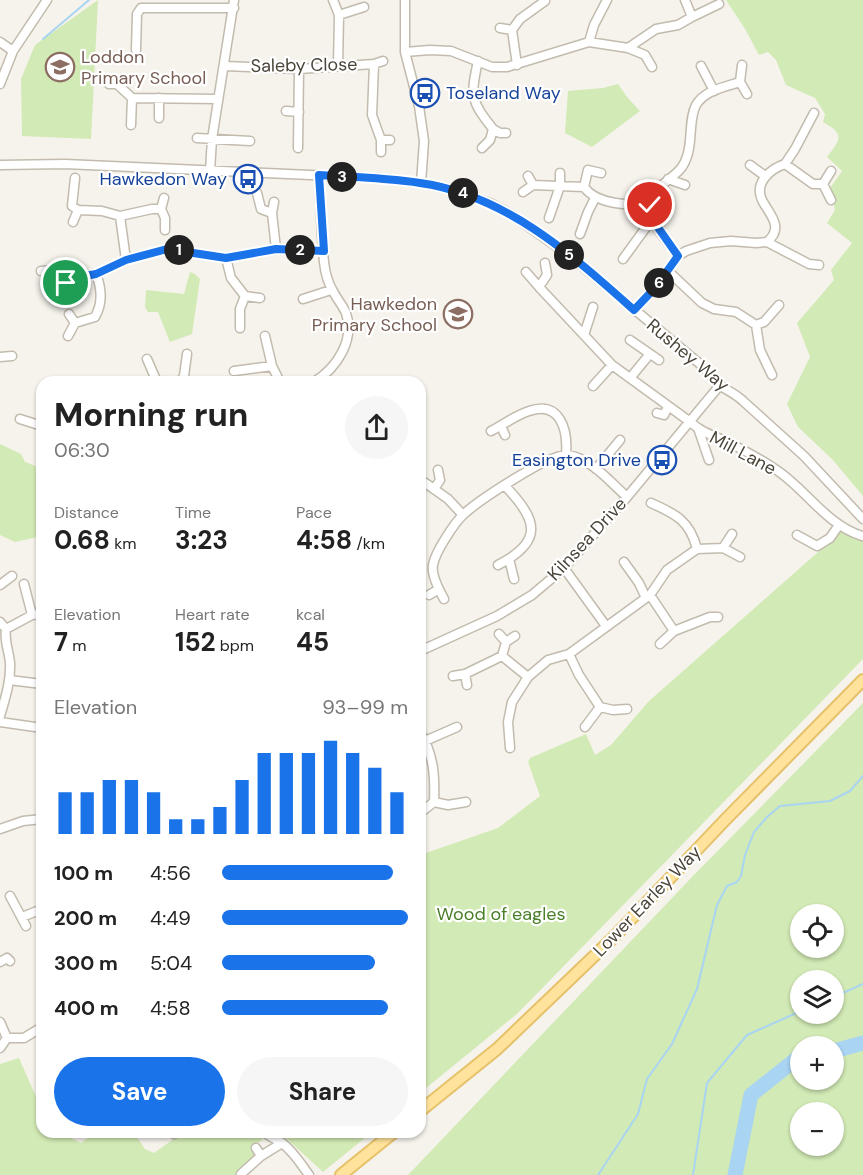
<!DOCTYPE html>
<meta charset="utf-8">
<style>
:root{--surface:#fff;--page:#f6f6f6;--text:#222;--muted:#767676;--accent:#1a73e8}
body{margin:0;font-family:"DM Sans",sans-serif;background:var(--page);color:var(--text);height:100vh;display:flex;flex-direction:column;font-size:22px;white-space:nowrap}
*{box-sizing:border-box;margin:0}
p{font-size:20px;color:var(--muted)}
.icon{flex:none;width:33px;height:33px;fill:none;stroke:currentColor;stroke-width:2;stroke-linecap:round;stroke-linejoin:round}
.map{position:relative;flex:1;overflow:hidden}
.details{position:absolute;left:36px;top:376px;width:390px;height:762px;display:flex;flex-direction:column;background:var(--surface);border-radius:18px;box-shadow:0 2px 4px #0004}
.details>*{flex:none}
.buttons{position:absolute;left:790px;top:904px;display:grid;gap:12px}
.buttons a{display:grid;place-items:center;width:54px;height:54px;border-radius:50%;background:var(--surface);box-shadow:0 2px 4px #0004;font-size:30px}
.pin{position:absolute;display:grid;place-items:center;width:51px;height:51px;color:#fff;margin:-26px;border:3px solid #fff;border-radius:50%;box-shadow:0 2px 6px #0007}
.km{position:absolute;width:30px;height:30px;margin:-15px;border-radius:50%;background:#222;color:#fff;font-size:16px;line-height:30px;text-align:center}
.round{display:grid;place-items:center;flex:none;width:63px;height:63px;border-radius:32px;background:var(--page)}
.overview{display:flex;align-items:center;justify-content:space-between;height:102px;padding:0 18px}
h1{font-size:33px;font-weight:700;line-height:45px}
.stats{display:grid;grid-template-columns:repeat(3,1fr);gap:9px;height:102px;padding:6px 18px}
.stats div{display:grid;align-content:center}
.stats b{font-size:26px;font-weight:700}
.stats small{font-size:16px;font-weight:400}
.stats p{font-size:16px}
.chart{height:168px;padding:12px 18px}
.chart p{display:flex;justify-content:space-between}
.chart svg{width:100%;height:108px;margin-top:6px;stroke:var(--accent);stroke-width:6}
.action{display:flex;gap:12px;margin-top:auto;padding:12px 18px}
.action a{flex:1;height:69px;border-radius:36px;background:var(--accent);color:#fff;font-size:24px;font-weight:700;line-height:69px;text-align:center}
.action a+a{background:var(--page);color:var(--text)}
ul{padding:0 18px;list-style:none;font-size:20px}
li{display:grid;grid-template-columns:96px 72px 1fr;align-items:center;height:45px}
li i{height:15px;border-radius:8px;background:var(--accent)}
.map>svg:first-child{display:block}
.green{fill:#d2eab5;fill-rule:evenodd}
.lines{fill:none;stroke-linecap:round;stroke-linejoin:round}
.stream{stroke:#a9d4f2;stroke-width:2}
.river{stroke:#a9d4f2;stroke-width:15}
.minor-casing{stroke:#c2bbae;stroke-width:11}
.major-casing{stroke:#e6c16a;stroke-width:14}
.minor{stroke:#fff;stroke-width:8}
.major{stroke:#ffe39c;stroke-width:10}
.route-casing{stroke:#fff;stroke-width:12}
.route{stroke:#1a73e8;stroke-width:8}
.labels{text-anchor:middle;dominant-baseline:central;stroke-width:4.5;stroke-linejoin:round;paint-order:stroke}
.education-label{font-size:18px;fill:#785e54;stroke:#fff;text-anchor:start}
.street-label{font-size:18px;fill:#4b4439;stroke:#fff}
.transit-label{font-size:18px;fill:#164399;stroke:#fff;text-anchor:end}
.park-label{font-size:18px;fill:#4a7f2a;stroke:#fff}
</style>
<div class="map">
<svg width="863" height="1175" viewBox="0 0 863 1175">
<rect width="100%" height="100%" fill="#f6f3ec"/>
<path class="green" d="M98 0 91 139 22 136 21 79 35 45Z
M726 0H863V496L832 459 798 427 787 404 810 357 797 323 834 280 831 270 852 243 827 223 835 210 830 188 842 171 827 157C840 139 846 135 823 122L825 114 815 98 786 85 776 60 768 52 759 55 745 29Z
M618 84 627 97 640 111 592 147 565 133 568 91 603 88Z
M190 272 195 274 200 279 192 334 170 342 158 312H148L145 307 146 290 184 294Z
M0 444 21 454 25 462 38 467 42 482V536L15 542 0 535Z
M843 530 863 541V659L518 1013 420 1093V855L498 828 540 796 528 762 530 758 586 734 595 755 611 745 649 701Z
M863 703V1175H408L693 876ZM801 915H834V948H801ZM801 981H834V1014H801ZM801 1047H834V1080H801ZM801 1113H834V1146H801Z
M19 1058 37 1099 42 1105V1132L64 1133 67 1136 81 1143 94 1133H134L145 1149 154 1153 182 1133H259L264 1138 253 1147 256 1156 235 1175H0V1064Z
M273 1133H371L323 1172 288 1140Z"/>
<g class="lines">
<path class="stream" d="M43 39 89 0
M834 997 863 984
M598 1175 638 1114 647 1079 672 1044 697 989 717 905 727 886 737 882 741 876 745 855 754 832 767 817 780 806 830 801 850 791 863 776
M693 1175 707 1083 747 1035 801 1011"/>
<path class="river" d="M834 1051 863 1043
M735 1175 751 1095 795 1060 801 1059"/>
<g class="minor-casing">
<path id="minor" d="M333 0 339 15
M405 0V52L419 106 424 141 421 183
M692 17 719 4
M500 28 512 30
M0 42 13 51
M589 42 594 25 607 0
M628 48 656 29 678 25 692 17 685 0
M136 50 137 14 141 8H234
M405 52 430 50 451 51 492 67H507L589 42 628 48 645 55 652 67
M478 61C470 97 471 101 493 129L490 140 482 148
M374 64 372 115 381 140H390
M517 65 512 30 520 19 545 1
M224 66 299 69 374 64 383 61
M338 66 339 15 364 7
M701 66 714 91
M740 82 742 65
M0 84 13 51 47 0
M109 84H117L132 98
M286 111 299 112
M159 118V98
M131 125 132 98 218 99
M493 129 500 133H506
M197 138 250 141
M381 140V152
M298 148 299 69
M785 164 795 149 814 113
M0 165 65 164 378 178 421 183 455 190 492 204 512 215 570 256 700 364C707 370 715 382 721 386 728 391 736 394 743 401L804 456 863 519
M750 165 765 176
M210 171 212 139 234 0
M528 176 533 185
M75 178 72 206 78 210 102 211 120 216 126 260
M668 179 685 185
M823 184 831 200
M584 187 588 170 601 173
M523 192 533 185 584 187C597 205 629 205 650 205
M257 193 261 209 272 213
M274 202 272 213 276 249
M161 209 164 198
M120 216 152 209H161L165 218V230
M549 218 560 186V173
M73 222 78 210
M580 234 588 212 595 198
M767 242C785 227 769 214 762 200 754 183 770 169 785 164L813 184H823L831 171
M678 256C669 242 651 226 650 209 648 188 672 181 682 167 695 147 687 122 696 105 705 90 725 87 740 82L747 94
M226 258 231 278 245 296 240 309V328
M623 259 652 219
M545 263 547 275 539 287 612 365 689 421C701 432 710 434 725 441 742 449 762 460 778 471 807 491 827 525 862 536
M41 271 61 269 80 277 96 274
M668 271 702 303 714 309 736 312 756 325 760 350 772 375
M526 272 539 287
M65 291 66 283 73 275
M245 296 260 298
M303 299 331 290
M634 310 655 288 678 256 686 251 710 243 731 241 756 243 767 242 809 264 819 265
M69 314 75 323 95 317C103 303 102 289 96 274L126 260 167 249 226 258 276 249 324 251
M756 325 764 322 779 305
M584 335 593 307
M68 336 75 323
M265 336 272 366 280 382
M630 340 659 360
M0 357 12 356
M147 359 157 382
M234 371 272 366
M631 377 649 355
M180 382 184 376 187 354
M314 382C337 368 355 340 346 313 343 306 337 299 334 293 329 285 325 272 324 262 321 234 321 204 319 175
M593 386 612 365
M657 413 664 415 668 407
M20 419 42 426
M501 426 505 435
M491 431C503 425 516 415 529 411 560 400 568 430 566 454
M699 431 709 460
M596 469 620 440
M424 482 448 499 463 515
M434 489 440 480 438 470
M651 503C676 514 690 521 697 549
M797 535 817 546 830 538 839 525
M723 548 732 534
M509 559 514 579
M624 562 639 583 646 598
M498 565C545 541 537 519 505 486
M564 568 606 626
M24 584 32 615
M0 585 12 576
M429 595 439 589
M650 595 674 631 710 617H718
M444 599C439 590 431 575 433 565 435 552 455 522 464 514 478 501 551 452 568 455 592 459 610 482 627 497
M0 622 6 629C4 641 9 651 10 663 11 681 5 699 0 716
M6 629 32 615 42 614
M499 634 506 642 502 656
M506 642 515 636
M660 644 674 631
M420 651 497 616 532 595 564 568 627 497 720 385
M569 654 579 675 600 707 585 727
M465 674 467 685
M453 676 465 674 502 656 528 677
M9 680 42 684
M600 707 613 710 627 709
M0 722 42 728
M420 732C434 755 435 776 434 802L420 813
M425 741 457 727
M510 748 508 722 512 702 528 677 548 660 569 654 650 595 667 570 697 549 723 548 740 557
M434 802 448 805 466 802
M0 829 23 821 42 819
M10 896 26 926
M22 917 42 909
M0 962 7 958 10 961
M0 1022 7 1038H24L42 1027
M0 1048 7 1038
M265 1132C270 1138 277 1139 282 1143 293 1151 301 1164 309 1175
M174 1134 177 1132
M256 1148 261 1156
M241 1174 261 1156 282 1143"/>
</g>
<g class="major-casing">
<path id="major" d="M420 1111 497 1049 615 936 725 820 863 680
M341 1175 394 1132"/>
</g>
<use href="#minor" class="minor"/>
<use href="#major" class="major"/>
</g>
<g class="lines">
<g class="route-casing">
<path id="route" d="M66 283 73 275 80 277 96 274 126 260 167 249 226 258 276 249 324 251 319 175C353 177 387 178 420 183 506 195 572 255 634 310L655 288 678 256 652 219 650 205"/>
</g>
<use href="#route" class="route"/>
</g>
<defs>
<g id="school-ring" transform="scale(1.5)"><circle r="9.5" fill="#fff" stroke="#8d6e63" stroke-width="1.5"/><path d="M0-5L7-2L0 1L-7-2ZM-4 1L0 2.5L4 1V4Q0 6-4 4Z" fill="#8d6e63"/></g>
<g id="bus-ring" transform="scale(1.5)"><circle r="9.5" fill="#fff" stroke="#1a4fb4" stroke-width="1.5"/><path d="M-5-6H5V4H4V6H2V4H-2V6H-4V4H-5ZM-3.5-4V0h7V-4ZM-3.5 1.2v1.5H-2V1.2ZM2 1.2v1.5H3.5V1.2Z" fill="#1a4fb4"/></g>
</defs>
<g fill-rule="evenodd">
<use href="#school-ring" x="60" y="67"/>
<use href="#bus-ring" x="425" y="93"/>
<use href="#bus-ring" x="248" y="179"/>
<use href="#school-ring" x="458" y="314"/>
<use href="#bus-ring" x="662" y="460"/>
</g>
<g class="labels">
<g class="education-label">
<text x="81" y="57">Loddon<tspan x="81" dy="21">Primary School</tspan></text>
<text x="437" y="304" text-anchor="end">Hawkedon<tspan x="437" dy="21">Primary School</tspan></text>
</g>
<g class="street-label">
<text transform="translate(304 65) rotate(-1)">Saleby Close</text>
<text transform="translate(688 355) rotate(40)">Rushey Way</text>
<text transform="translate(743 453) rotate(28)">Mill Lane</text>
<text transform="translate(587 539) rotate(-47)">Kilnsea Drive</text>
<text transform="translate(647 901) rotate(-46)">Lower Earley Way</text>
</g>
<g class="transit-label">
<text x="446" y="93" text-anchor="start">Toseland Way</text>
<text x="227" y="179">Hawkedon Way</text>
<text x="641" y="460">Easington Drive</text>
</g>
<g class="park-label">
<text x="501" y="914">Wood of eagles</text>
</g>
</g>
</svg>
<div class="buttons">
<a><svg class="icon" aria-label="locate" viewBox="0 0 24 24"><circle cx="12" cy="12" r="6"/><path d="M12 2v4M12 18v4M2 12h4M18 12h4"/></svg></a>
<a><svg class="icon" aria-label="layers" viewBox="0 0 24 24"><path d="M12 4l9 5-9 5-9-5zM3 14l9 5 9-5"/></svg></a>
<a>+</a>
<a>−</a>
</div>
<div class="pin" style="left:66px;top:283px;background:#1e9e55"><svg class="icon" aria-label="arrive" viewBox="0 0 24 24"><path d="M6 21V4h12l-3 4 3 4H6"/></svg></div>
<div class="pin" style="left:650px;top:205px;background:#d93025"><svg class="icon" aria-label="check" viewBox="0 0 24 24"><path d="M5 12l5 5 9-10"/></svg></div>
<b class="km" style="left:179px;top:250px">1</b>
<b class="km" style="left:300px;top:250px">2</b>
<b class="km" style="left:342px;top:177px">3</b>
<b class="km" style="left:463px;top:193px">4</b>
<b class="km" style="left:569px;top:255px">5</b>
<b class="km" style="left:659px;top:283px">6</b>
<section class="details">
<div class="overview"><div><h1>Morning run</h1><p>06:30</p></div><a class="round"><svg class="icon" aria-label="share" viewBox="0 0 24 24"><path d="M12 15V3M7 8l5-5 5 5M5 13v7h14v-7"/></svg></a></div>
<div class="stats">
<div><p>Distance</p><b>0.68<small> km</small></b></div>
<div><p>Time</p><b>3:23</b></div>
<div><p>Pace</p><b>4:58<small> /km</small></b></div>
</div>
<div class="stats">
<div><p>Elevation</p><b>7<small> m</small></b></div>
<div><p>Heart rate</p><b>152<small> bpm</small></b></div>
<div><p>kcal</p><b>45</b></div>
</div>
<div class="chart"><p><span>Elevation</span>93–99 m</p>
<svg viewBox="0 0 160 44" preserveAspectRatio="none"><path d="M5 44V27M15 44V27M25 44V22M35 44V22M45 44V27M55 44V38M65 44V38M75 44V33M85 44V22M95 44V11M105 44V11M115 44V11M125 44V6M135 44V11M145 44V17M155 44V27"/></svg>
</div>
<ul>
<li><b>100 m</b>4:56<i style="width:92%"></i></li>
<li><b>200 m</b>4:49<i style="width:100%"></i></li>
<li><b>300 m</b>5:04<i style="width:82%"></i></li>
<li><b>400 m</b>4:58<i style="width:89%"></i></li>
</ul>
<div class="action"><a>Save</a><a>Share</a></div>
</section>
</div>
